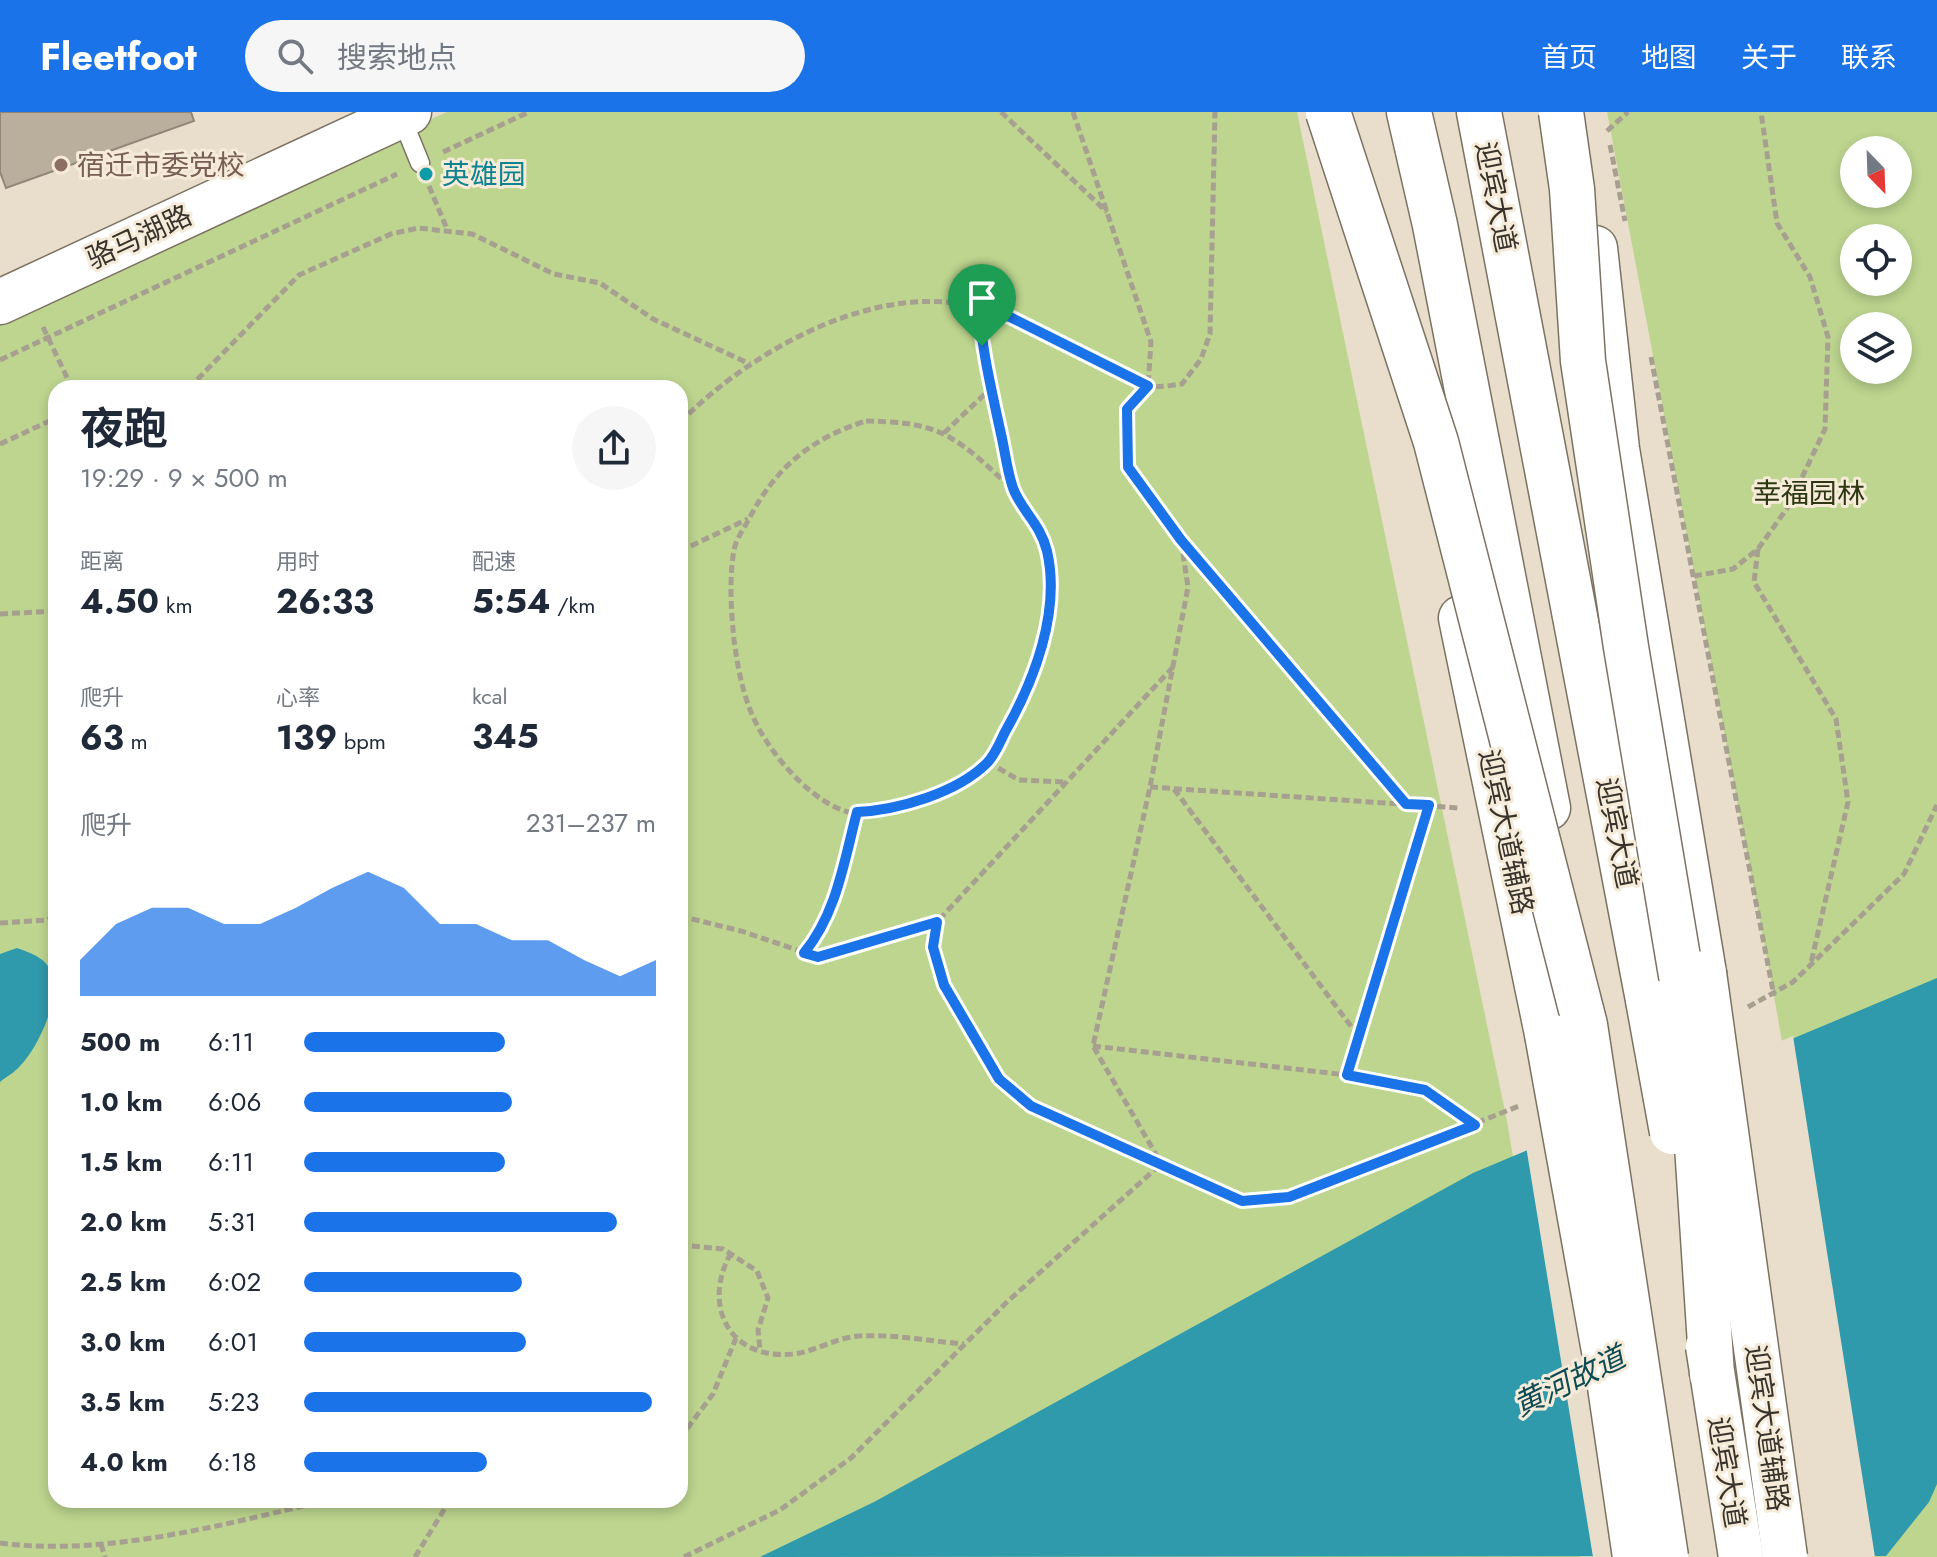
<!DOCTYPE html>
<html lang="zh">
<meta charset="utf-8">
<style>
:root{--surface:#fff;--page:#f6f6f7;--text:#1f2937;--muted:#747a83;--accent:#1a73e8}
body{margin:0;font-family:Jost,"Noto Sans SC",sans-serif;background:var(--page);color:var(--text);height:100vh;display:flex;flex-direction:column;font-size:30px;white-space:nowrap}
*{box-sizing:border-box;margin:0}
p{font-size:26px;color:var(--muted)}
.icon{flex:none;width:44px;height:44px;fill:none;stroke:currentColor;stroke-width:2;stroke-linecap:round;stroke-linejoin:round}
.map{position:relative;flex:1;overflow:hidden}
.details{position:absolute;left:48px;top:268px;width:640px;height:1128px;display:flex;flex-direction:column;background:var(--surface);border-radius:24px;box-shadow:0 4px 12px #0003}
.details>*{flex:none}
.needle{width:52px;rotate:157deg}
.buttons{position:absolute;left:1840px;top:24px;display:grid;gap:16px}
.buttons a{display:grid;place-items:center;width:72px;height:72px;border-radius:50%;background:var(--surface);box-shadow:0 4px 12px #0003;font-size:40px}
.pin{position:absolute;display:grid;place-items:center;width:68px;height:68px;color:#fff;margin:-82px -34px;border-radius:50% 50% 50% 0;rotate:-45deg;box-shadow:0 0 8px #0007}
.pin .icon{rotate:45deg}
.round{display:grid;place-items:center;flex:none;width:84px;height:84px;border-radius:42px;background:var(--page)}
.overview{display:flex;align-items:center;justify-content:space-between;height:136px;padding:0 32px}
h1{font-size:44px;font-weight:700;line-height:60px}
.stats{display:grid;grid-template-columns:repeat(3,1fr);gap:12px;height:136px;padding:8px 32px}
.stats div{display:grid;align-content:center}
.stats b{font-size:34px;font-weight:700}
.stats small{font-size:22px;font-weight:400}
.stats p{font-size:22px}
.chart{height:224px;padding:16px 32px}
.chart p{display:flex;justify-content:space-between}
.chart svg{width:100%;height:144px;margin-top:8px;fill:var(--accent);opacity:.7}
ul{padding:0 32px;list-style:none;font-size:26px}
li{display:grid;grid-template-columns:128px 96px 1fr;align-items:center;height:60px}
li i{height:20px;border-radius:10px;background:var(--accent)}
header{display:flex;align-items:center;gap:48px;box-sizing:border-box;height:112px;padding:0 40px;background:var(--accent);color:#fff}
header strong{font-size:38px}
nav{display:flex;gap:44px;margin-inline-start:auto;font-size:28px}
.search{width:560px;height:72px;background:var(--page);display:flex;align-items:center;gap:20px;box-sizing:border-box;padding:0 28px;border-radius:44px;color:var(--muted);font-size:30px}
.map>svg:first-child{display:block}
.green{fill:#bdd58f;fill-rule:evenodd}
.water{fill:#2f9aac}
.pier{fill:#e9decb}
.building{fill:#baaf9d;stroke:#918776;stroke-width:2}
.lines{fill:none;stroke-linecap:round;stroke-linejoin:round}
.lane-casing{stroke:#7c7262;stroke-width:21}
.secondary-casing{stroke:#7c7262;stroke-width:47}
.primary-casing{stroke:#7c7262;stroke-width:47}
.highway-casing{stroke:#7c7262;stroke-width:47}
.path{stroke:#a79f90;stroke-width:5;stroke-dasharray:8 4;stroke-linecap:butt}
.lane{stroke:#fff;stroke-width:18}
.secondary{stroke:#fff;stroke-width:44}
.primary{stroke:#fff;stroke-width:44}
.highway{stroke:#fff;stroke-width:44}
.primary-bridge-casing{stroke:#7c7262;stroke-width:47;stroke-linecap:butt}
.highway-bridge-casing{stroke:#7c7262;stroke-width:47;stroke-linecap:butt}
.primary-bridge{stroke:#fff;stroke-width:44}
.highway-bridge{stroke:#fff;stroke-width:44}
.route-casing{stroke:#fff;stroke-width:16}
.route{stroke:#1a73e8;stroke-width:10}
.education-dot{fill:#8d6e63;stroke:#f6ebd8;stroke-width:3}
.culture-dot{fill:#0f9aa8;stroke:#f6ebd8;stroke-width:3}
.labels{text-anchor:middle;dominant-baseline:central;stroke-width:6;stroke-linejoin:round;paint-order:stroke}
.education-label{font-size:28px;fill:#785e54;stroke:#f6ebd8;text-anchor:start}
.culture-label{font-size:28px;fill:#0d838f;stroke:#f6ebd8;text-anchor:start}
.street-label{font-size:28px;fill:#38342d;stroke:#f6ebd8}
.park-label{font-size:28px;fill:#2d3813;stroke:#f6ebd8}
.water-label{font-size:30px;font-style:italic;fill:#0e4b55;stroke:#f6ebd8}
</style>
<header>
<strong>Fleetfoot</strong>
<div class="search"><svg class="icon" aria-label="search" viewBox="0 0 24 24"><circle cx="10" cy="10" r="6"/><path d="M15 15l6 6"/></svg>搜索地点</div>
<nav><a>首页</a><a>地图</a><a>关于</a><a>联系</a></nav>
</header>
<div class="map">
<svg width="1937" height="1445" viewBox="0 0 1937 1445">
<rect width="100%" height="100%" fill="#e9decb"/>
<path class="green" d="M447 0H1297L1507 1009 1580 1445H0V196ZM56 276H680V1388H56Z
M1607 0H1937V1445H1873L1774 884ZM1854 38H1898V82H1854ZM1854 126H1898V170H1854ZM1854 214H1898V258H1854Z"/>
<path class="water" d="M17 836C25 839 34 842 41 847 71 868 40 934 20 954 15 960 6 965 0 970V842Z
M1937 866V1372L1929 1390 1886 1444 760 1445 874 1390 1473 1061Z"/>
<path class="pier" d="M1793 924 1875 1445H1593L1526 1034Z"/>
<path class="building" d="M0 0H191L194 9 6 76 0 60Z"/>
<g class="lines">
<g class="lane-casing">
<path id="lane" d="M400 2 420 51"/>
</g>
<g class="secondary-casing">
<path id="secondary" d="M0 190 409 0"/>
</g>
<g class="primary-casing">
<path id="primary" d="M1595 136 1617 337 1704 861
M1461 506 1547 922"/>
</g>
<g class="highway-casing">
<path id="highway" d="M1409 0 1435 113 1548 696
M1479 0 1648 888"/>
</g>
<path class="path" d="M1001 0 1107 100
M1073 0 1151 230 1148 274 1127 297 1128 355 1181 428 1188 475 1150 675 1093 934 1161 1051
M1607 19 1628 0
M1610 33 1625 109
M443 40 529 0
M429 74 447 117
M979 196 982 234 1013 375
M43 215 72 276
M1651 245 1774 884
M0 248 397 62
M189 276 299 163 391 122 418 116 472 122 554 162 600 171 653 207 750 252
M866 309C929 310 949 318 995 361 1019 383 1041 408 1047 441 1059 501 1035 568 1006 620 1000 629 995 643 988 651 967 673 878 708 848 700 816 691 784 656 767 630 746 599 739 565 734 528 731 498 729 467 734 438 736 427 745 415 750 405 777 354 812 326 866 309Z
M680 310C761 230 901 153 1015 208 1058 228 1101 258 1145 273 1155 277 1171 273 1182 272L1201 247 1210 222 1215 0
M944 321 990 277
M0 332 56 306
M1183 431 1406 692
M1758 437 1754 470 1836 607 1848 690 1811 851
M680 439 748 407
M1694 464 1733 457 1758 437 1788 395 1825 317 1828 225 1810 165 1777 111 1761 0
M0 502 56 499
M1173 555 937 810 933 835 944 873 999 967 1031 994 1242 1089 1289 1085 1519 994
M988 650 1019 668 1065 670
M1150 675 1459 696
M1174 677 1359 925
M680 804 741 819 818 845 937 810
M0 811 47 808 56 803
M804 841C837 801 844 749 857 700
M1748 895 1793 870 1904 762 1937 693
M1093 934 1347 963 1404 973 1438 984 1474 1013
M1347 963 1429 693
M680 1133 723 1137 757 1159 768 1186 758 1218 760 1238
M731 1141C701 1194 730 1249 794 1242 816 1239 835 1226 859 1224 894 1222 929 1229 964 1232
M680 1326 713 1282 736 1226
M0 1431C105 1445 227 1412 328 1388
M101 1432 105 1445
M415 1445 450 1388
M684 1445 780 1398 851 1346 1007 1190 1161 1052"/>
<use href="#lane" class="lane"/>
<use href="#secondary" class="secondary"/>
<use href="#primary" class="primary"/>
<use href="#highway" class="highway"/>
<g class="primary-bridge-casing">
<path id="primary-bridge" d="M1704 861 1785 1445
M1547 922 1608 1261 1635 1445"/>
</g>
<g class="highway-bridge-casing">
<path id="highway-bridge" d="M1328 0 1436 330 1585 913 1666 1445
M1561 0 1572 77 1583 249 1626 535 1689 911 1712 1263
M1648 888 1672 1020
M1708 1234 1741 1445"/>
</g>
<use href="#primary-bridge" class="primary-bridge"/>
<use href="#highway-bridge" class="highway-bridge"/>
</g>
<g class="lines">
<g class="route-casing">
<path id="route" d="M979 196 1010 205 1148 274 1127 297 1128 355 1181 428 1406 692 1429 693 1347 963 1425 978 1475 1013 1289 1085 1242 1089 1031 994 999 967 944 873 933 835 937 810 818 845 804 841C837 801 844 749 857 700 898 698 957 681 987 651 995 643 1000 630 1005 620 1034 569 1061 500 1047 439 1040 411 1021 398 1013 376 1007 359 1005 339 1001 322 992 280 982 239 979 196Z"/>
</g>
<use href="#route" class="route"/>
</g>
<circle class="education-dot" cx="61" cy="53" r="8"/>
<circle class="culture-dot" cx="426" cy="62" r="8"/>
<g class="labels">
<g class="education-label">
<text x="77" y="53">宿迁市委党校</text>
</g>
<g class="culture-label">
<text x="442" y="62">英雄园</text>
</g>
<g class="street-label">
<text transform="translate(1496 85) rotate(79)">迎宾大道</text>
<text transform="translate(139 125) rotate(-25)">骆马湖路</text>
<text transform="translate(1506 720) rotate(78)">迎宾大道辅路</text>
<text transform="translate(1617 721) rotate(79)">迎宾大道</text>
<text transform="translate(1767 1316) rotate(82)">迎宾大道辅路</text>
<text transform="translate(1727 1360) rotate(81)">迎宾大道</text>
</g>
<g class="park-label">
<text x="1809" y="381">幸福园林</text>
</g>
<g class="water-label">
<text transform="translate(1569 1269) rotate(-26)">黄河故道</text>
</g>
</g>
</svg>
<div class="buttons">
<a><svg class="needle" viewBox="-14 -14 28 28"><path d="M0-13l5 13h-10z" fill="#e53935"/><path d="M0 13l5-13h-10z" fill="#747a83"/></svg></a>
<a><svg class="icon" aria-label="locate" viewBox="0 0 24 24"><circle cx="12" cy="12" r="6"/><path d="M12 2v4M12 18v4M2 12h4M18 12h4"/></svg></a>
<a><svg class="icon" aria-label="layers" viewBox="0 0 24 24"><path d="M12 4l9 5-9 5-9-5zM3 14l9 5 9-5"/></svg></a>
</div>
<div class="pin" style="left:982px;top:234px;background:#1e9e55"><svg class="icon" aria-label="arrive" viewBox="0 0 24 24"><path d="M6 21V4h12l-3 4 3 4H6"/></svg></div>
<section class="details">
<div class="overview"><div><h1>夜跑</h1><p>19:29 · 9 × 500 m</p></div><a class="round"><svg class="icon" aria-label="share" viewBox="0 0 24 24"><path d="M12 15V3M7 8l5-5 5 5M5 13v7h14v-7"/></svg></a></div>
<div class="stats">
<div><p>距离</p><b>4.50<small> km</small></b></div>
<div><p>用时</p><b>26:33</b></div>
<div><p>配速</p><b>5:54<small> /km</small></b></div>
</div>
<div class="stats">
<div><p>爬升</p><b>63<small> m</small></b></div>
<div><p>心率</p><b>139<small> bpm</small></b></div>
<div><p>kcal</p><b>345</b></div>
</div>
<div class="chart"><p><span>爬升</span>231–237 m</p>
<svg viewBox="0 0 160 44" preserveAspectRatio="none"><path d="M0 44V33L10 22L20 17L30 17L40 22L50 22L60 17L70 11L80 6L90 11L100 22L110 22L120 27L130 27L140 33L150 38L160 33V44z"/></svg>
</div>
<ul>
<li><b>500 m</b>6:11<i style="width:57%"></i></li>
<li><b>1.0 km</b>6:06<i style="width:59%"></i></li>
<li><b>1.5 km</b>6:11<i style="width:57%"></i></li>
<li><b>2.0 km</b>5:31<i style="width:89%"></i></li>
<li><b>2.5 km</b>6:02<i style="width:62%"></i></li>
<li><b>3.0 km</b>6:01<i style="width:63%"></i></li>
<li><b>3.5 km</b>5:23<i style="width:99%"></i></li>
<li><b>4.0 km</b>6:18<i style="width:52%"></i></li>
</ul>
</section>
</div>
